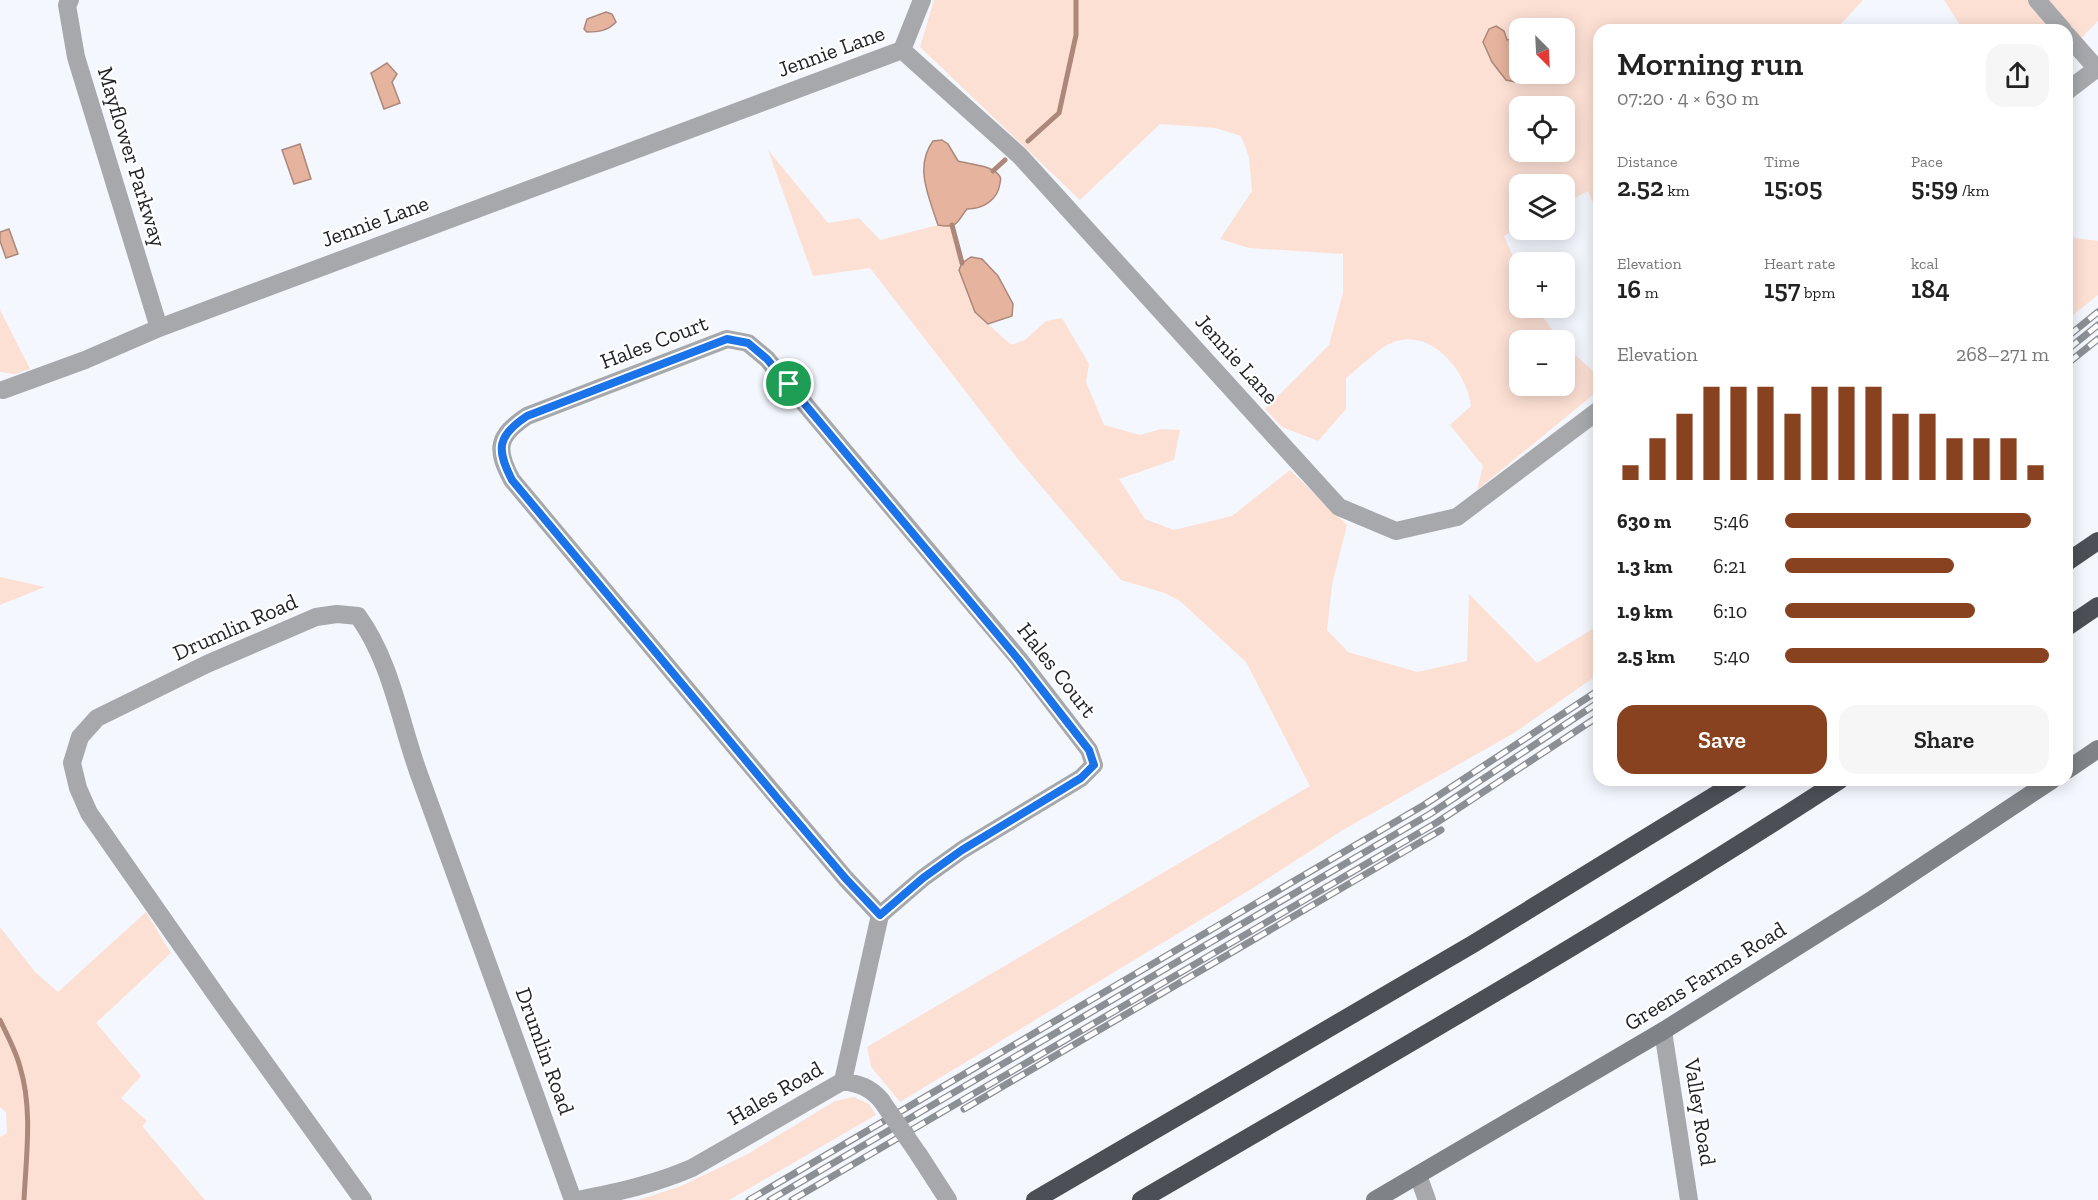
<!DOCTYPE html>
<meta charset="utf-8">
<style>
:root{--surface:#fff;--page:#f6f6f6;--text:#222;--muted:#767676;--accent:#894220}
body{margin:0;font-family:"Zilla Slab",serif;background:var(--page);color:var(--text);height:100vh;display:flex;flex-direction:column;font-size:22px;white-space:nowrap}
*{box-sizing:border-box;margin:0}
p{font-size:20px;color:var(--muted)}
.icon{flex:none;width:33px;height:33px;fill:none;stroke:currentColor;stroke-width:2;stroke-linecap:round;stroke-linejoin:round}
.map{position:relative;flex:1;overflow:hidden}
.sheet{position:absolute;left:1593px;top:24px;width:480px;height:762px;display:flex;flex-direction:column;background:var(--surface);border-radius:18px;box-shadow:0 3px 15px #0003}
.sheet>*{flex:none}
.needle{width:39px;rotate:156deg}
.controls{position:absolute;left:1509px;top:18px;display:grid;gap:12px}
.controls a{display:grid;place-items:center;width:66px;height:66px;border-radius:12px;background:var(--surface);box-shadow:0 3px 15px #0003;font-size:30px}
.pin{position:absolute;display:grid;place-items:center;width:51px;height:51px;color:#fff;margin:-26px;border:3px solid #fff;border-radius:50%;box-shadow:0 2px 6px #0007}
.round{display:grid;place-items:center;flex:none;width:63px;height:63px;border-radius:18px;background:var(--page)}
.summary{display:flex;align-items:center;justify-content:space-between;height:102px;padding:0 24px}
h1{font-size:33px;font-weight:600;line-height:45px}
.figures{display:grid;grid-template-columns:repeat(3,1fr);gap:9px;height:102px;padding:6px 24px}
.figures div{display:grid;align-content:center}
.figures b{font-size:26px;font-weight:600}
.figures small{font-size:16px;font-weight:400}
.figures p{font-size:16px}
.chart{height:168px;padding:12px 24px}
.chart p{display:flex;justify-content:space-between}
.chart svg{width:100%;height:108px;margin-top:6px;stroke:var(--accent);stroke-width:6}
.button{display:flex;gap:12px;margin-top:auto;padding:12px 24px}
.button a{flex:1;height:69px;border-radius:18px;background:var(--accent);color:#fff;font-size:24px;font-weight:600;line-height:69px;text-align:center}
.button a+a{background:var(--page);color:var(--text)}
ul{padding:0 24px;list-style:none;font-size:20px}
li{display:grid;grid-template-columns:96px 72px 1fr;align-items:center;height:45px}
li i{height:15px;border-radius:8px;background:var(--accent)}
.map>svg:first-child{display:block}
.green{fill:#fde0d4;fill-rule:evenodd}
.water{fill:#e6b39e;stroke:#ab887a;stroke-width:1.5}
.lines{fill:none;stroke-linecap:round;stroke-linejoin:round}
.stream{stroke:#ab887a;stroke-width:5}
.street{stroke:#a6a8ab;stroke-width:18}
.secondary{stroke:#7f8286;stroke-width:18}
.highway{stroke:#4c5056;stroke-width:18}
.rail-casing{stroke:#8c8f94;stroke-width:7}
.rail{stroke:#fff;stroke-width:4.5;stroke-dasharray:14;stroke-linecap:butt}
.street-bridge{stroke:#a6a8ab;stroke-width:18}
.route-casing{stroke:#fff;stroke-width:12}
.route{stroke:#1a73e8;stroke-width:8}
.labels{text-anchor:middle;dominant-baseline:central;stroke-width:4.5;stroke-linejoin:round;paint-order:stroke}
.street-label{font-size:22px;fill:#212326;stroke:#fff}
</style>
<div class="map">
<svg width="2098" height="1200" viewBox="0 0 2098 1200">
<rect width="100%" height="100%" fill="#f4f7fe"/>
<path class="green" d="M934 0H1863L1838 27V30H1599V218L1588 191 1565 203 1564 184H1520L1519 227 1504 236 1519 270 1520 308H1536L1560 340H1520V386H1564L1565 346 1592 370 1599 382 1594 394 1477 490 1483 466 1450 425 1471 406C1467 371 1430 326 1391 343 1379 348 1357 370 1346 378V409L1318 441 1282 427 1265 409 1329 345 1343 293V254L1249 248 1220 239 1252 191 1249 157 1241 136 1216 128 1160 124 1080 200 920 47ZM1520 28H1564V74H1520ZM1520 106H1564V152H1520Z
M1944 0H2098V21L2067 53V30H1963Z
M768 150 828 223 859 218 880 240 938 225H952L962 263 959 270 975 312 1011 345 1025 340 1046 321 1062 318 1089 364 1086 382 1104 425 1140 435 1161 429 1180 430 1174 460 1119 479 1145 519 1174 530 1232 516 1290 470 1347 525 1332 585 1327 630 1348 652 1417 672 1467 661 1469 594 1537 663 1599 625V674L1514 733 1343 830 1253 888 900 1102 871 1067 867 1047 1310 786 1246 662 1180 601 1165 593 1121 580 1017 458 870 268 813 276Z
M2067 237 2098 241V295L2067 320Z
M0 310 30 369 15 374 0 372Z
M0 577 45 587 0 605Z
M146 912 171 953 96 1023 141 1076 121 1098 147 1121 142 1126 205 1200H0V1137L7 1133 6 1112 0 1107V927L35 972 58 992Z
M854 1097 869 1104 876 1115 729 1200H638L681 1186 746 1155 835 1101Z"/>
<path class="water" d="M606 12 612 14 616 22C608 31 598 32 587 32L584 29 587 19Z
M1539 19 1550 23 1554 28H1527Z
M1496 26 1504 31 1507 40 1519 38 1520 74H1530L1520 83 1506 80 1492 62 1483 42 1489 29Z
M387 63 397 74 392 82 400 103 384 109 371 73Z
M942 140 948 144 958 161C969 164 989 165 998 174 1001 177 1001 179 1000 183 998 200 983 209 967 209 957 221 959 229 938 225 929 197 914 167 933 141Z
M300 144 311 179 294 184 282 150Z
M9 229 18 254 6 258 0 241V232Z
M971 257 982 259 998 276 1013 304 1012 316 988 324 975 312 959 270 962 263Z"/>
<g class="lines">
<path class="stream" d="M1028 141 1059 113 1076 35V0
M993 171 1005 160
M952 225 962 263
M0 1020C7 1035 16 1051 20 1067 33 1109 26 1157 24 1200"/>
<path class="street" d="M70 0 67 5 76 57 159 328
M2037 0 2063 30
M2067 35 2098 70
M902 50 922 0
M2067 91 2096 69
M3 390 85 360 159 328 902 50 1020 156 1339 507 1396 531 1457 517 1599 410
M1663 1031 1689 1200
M843 1081 880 915 923 878 962 850 1081 778 1094 765 1089 750 1019 659 767 359 748 343 727 339 527 416C497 436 495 449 512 480L745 759 846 879 880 915
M919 1155 948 1200
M1418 1175 1427 1200
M363 1200 221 1002 89 813 78 788 72 763 80 737 97 718 207 664 316 617 337 614 358 616C392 663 400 723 420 777 472 917 522 1059 573 1200
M578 1200C618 1192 655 1184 692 1168L843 1081C859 1084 870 1087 881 1100"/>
<path class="secondary" d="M2067 770 2098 749
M1375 1200 1663 1031 1873 899 2052 780"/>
<path class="highway" d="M2067 562 2098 541
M2067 627 2098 606
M1035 1200 1473 944 1740 780
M1141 1200C1376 1063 1612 928 1840 780"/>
<g class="rail-casing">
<path id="rail" d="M2067 337 2098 312
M2067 350 2098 325
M2067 364 2098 339
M964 1109 1441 830
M749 1200 1424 805 1599 690
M770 1200 1430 814 1599 702
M792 1200 1436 823 1599 716"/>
</g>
<use href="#rail" class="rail"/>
<path class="street-bridge" d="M881 1100 919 1155"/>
</g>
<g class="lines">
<g class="route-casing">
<path id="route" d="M727 339 748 343 767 359 1018 659 1089 750 1094 765 1081 778 962 850 923 878 880 915 846 879 778 799 512 480C496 449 497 436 527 416Z"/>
</g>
<use href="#route" class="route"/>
</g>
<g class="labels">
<g class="street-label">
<text transform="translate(831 51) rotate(-20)">Jennie Lane</text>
<text transform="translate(132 157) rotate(73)">Mayflower Parkway</text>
<text transform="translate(375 221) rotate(-20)">Jennie Lane</text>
<text transform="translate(654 342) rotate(-21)">Hales Court</text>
<text transform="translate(1237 359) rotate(48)">Jennie Lane</text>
<text transform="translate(235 627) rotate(-24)">Drumlin Road</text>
<text transform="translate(1057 670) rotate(52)">Hales Court</text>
<text transform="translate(1705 976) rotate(-32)">Greens Farms Road</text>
<text transform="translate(545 1051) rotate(70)">Drumlin Road</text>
<text transform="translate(775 1093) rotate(-30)">Hales Road</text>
<text transform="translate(1700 1112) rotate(81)">Valley Road</text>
</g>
</g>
</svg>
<div class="controls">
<a><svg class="needle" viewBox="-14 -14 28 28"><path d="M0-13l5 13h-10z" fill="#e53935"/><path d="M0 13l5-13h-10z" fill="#767676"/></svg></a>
<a><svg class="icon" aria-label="locate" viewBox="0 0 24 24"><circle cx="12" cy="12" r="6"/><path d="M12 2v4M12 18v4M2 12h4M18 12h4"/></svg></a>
<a><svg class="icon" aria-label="layers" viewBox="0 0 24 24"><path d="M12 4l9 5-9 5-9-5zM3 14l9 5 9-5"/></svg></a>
<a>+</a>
<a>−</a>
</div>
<div class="pin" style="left:789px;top:384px;background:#1e9e55"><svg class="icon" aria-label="arrive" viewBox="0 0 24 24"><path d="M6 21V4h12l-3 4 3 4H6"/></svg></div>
<section class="sheet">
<div class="summary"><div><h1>Morning run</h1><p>07:20 · 4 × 630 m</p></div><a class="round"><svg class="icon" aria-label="share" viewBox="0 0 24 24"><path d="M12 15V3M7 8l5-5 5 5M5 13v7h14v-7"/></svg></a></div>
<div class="figures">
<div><p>Distance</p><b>2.52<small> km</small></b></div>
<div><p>Time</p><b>15:05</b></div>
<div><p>Pace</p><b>5:59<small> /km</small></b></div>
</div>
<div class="figures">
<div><p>Elevation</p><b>16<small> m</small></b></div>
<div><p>Heart rate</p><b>157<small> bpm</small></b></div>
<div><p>kcal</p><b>184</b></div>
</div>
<div class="chart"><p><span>Elevation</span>268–271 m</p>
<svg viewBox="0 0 160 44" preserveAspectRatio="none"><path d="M5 44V38M15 44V27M25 44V17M35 44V6M45 44V6M55 44V6M65 44V17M75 44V6M85 44V6M95 44V6M105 44V17M115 44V17M125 44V27M135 44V27M145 44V27M155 44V38"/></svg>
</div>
<ul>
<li><b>630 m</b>5:46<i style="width:93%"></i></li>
<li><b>1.3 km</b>6:21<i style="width:64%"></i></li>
<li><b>1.9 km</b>6:10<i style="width:72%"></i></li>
<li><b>2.5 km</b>5:40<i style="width:100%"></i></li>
</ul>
<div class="button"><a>Save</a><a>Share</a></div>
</section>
</div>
